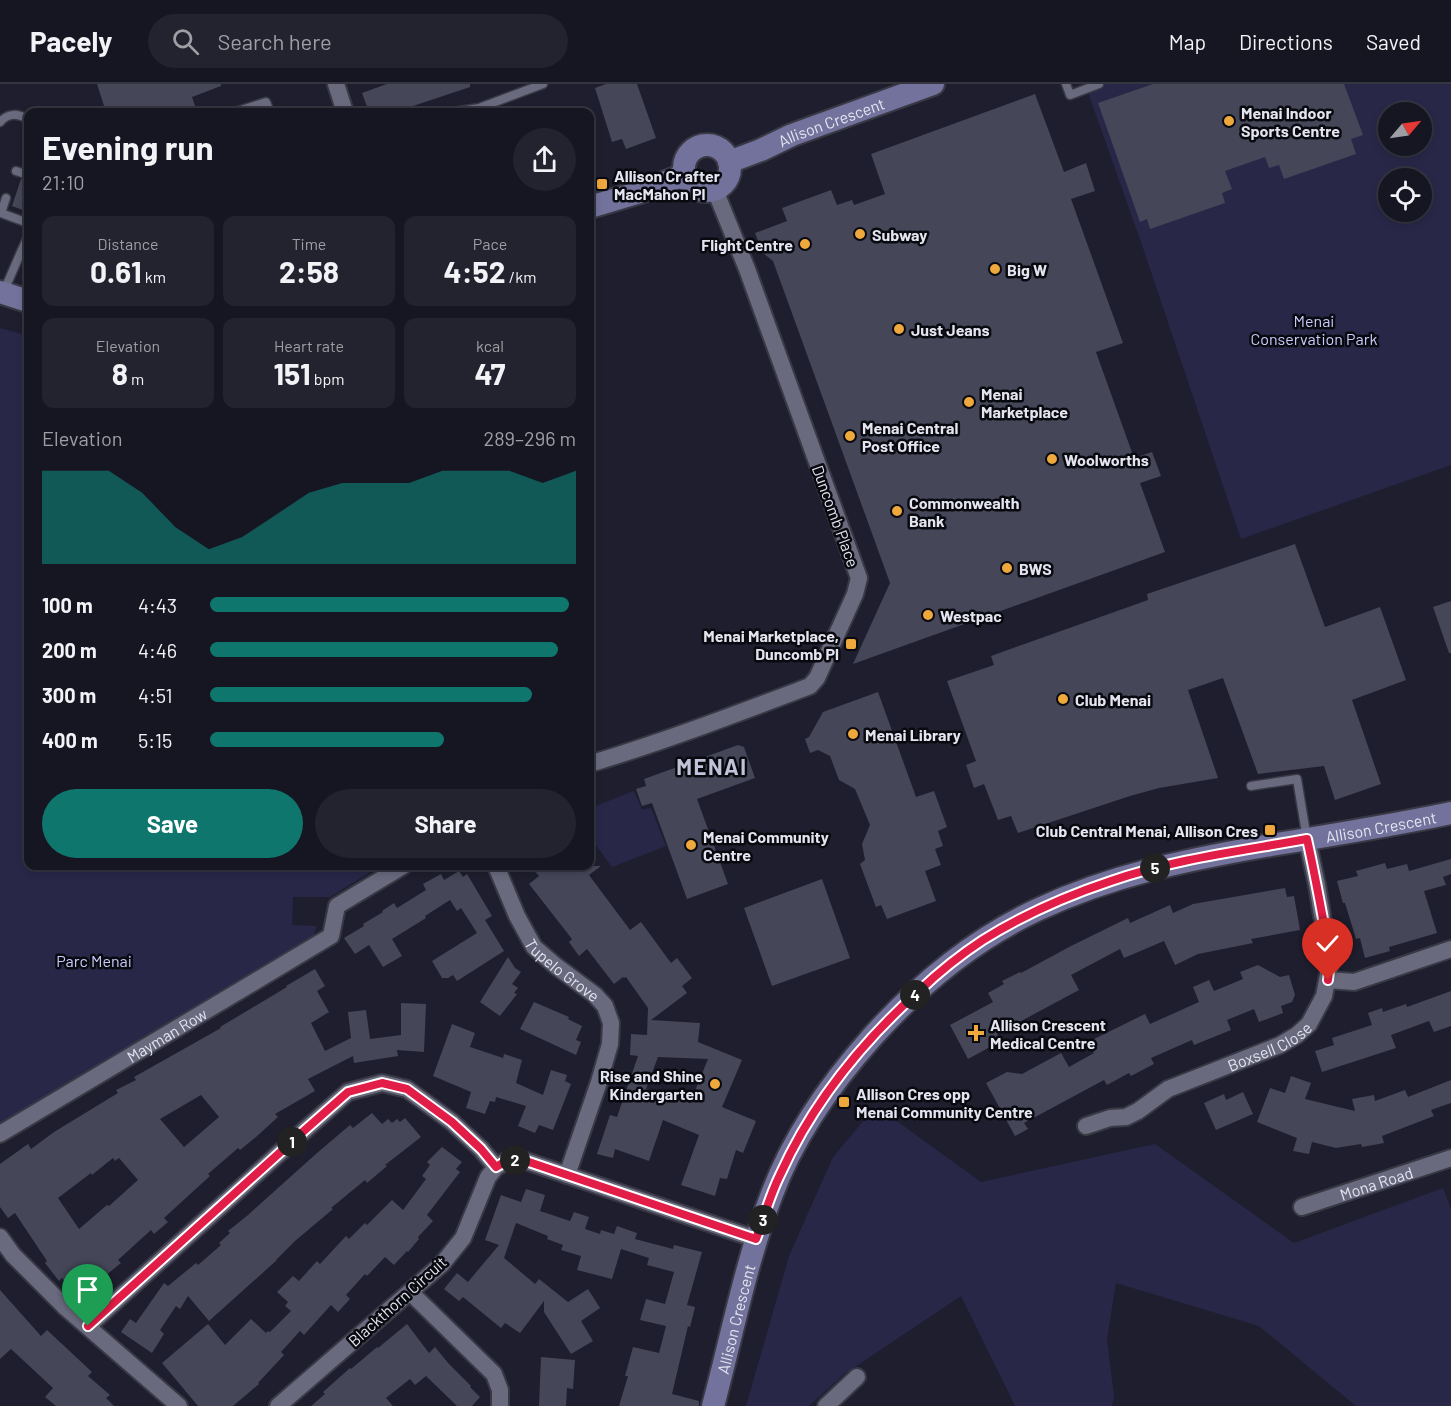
<!DOCTYPE html>
<meta charset="utf-8">
<style>
:root{--surface:#161622;--page:#23232f;--text:#f1f3f6;--muted:#9e9fa5;--line:#353540;--accent:#0f766e}
body{margin:0;font-family:Barlow,sans-serif;background:var(--page);color:var(--text);height:100vh;display:flex;flex-direction:column;font-size:22px;white-space:nowrap}
*{box-sizing:border-box;margin:0}
p{font-size:20px;color:var(--muted)}
.icon{flex:none;width:33px;height:33px;fill:none;stroke:currentColor;stroke-width:2;stroke-linecap:round;stroke-linejoin:round}
.map{position:relative;flex:1;overflow:hidden}
.details{position:absolute;left:24px;top:24px;width:570px;height:762px;display:flex;flex-direction:column;background:var(--surface);border-radius:12px;box-shadow:0 3px 9px #0003,0 0 0 2px var(--line)}
.details>*{flex:none}
.needle{width:39px;rotate:61deg}
.tools{position:absolute;left:1378px;top:18px;display:grid;gap:12px}
.tools a{display:grid;place-items:center;width:54px;height:54px;border-radius:50%;background:var(--surface);box-shadow:0 3px 9px #0003,0 0 0 2px var(--line);font-size:30px}
.pin{position:absolute;display:grid;place-items:center;width:51px;height:51px;color:#fff;margin:-62px -26px;border-radius:50% 50% 50% 0;rotate:-45deg;box-shadow:0 0 6px #0007}
.pin .icon{rotate:45deg}
.km{position:absolute;width:30px;height:30px;margin:-15px;border-radius:50%;background:#222;color:#fff;font-size:16px;line-height:30px;text-align:center}
.round{display:grid;place-items:center;flex:none;width:63px;height:63px;border-radius:32px;background:var(--page)}
.head{display:flex;align-items:center;justify-content:space-between;height:102px;padding:0 18px}
h1{font-size:33px;font-weight:700;line-height:45px}
.stats{display:grid;grid-template-columns:repeat(3,1fr);gap:9px;height:102px;padding:6px 18px}
.stats div{display:grid;align-content:center;border-radius:12px;background:var(--page);text-align:center}
.stats b{font-size:30px;font-weight:700}
.stats small{font-size:16px;font-weight:400}
.stats p{font-size:16px}
.chart{height:168px;padding:12px 18px}
.chart p{display:flex;justify-content:space-between}
.chart svg{width:100%;height:108px;margin-top:6px;fill:var(--accent);opacity:.7}
.button{display:flex;gap:12px;margin-top:auto;padding:12px 18px}
.button a{flex:1;height:69px;border-radius:36px;background:var(--accent);color:#fff;font-size:24px;font-weight:700;line-height:69px;text-align:center}
.button a+a{background:var(--page);color:var(--text)}
ul{padding:0 18px;list-style:none;font-size:20px}
li{display:grid;grid-template-columns:96px 72px 1fr;align-items:center;height:45px}
li i{height:15px;border-radius:8px;background:var(--accent)}
header{display:flex;align-items:center;gap:36px;box-sizing:border-box;height:84px;padding:0 30px;background:var(--surface);border-bottom:2px solid var(--line)}
header strong{font-size:28px}
nav{display:flex;gap:33px;margin-inline-start:auto;font-size:21px}
.search{width:420px;height:54px;background:var(--page);display:flex;align-items:center;gap:15px;box-sizing:border-box;padding:0 21px;border-radius:33px;color:var(--muted);font-size:22px}
.map>svg:first-child{display:block}
.green{fill:#282748;fill-rule:evenodd}
.building{fill:#454658;fill-rule:evenodd}
.lines{fill:none;stroke-linecap:round;stroke-linejoin:round}
.lane-casing{stroke:#393946;stroke-width:11}
.street-casing{stroke:#393946;stroke-width:20}
.secondary-casing{stroke:#393946;stroke-width:26}
.lane{stroke:#6a6a7e;stroke-width:8}
.street{stroke:#6a6a7e;stroke-width:16}
.secondary{stroke:#73729c;stroke-width:22}
.route-casing{stroke:#fff;stroke-width:12}
.route{stroke:#e11d48;stroke-width:8}
.poi-dot{fill:#eea83c;stroke:#090910;stroke-width:2}
.labels{text-anchor:middle;dominant-baseline:central;stroke-width:5;stroke-linejoin:round;paint-order:stroke}
.poi-label{font-size:16px;font-weight:bold;fill:#e4e5f0;stroke:#090910;text-anchor:start}
.street-label{font-size:16px;fill:#e4e5f0;stroke:#090910}
.park-label{font-size:16px;fill:#cacbfc;stroke:#090910}
.district-label{font-size:22px;font-weight:bold;letter-spacing:1.5px;fill:#c2c3d9;stroke:#090910}
</style>
<header>
<strong>Pacely</strong>
<div class="search"><svg class="icon" aria-label="search" viewBox="0 0 24 24"><circle cx="10" cy="10" r="6"/><path d="M15 15l6 6"/></svg>Search here</div>
<nav><a>Map</a><a>Directions</a><a>Saved</a></nav>
</header>
<div class="map">
<svg width="1451" height="1322" viewBox="0 0 1451 1322">
<rect width="100%" height="100%" fill="#1e1e2e"/>
<path class="green" d="M1085 0H1451V381L1241 455 1142 161ZM1389 28H1422V62H1389ZM1389 94H1422V128H1389Z
M0 244 28 252V782H380L330 813H293L292 841 316 842 314 853 0 1041Z
M634 707 642 726 651 724 666 762 612 783 590 753V724Z
M876 1022 981 1098 1155 1060 1294 1159 1443 1104 1451 1125V1322H1356L1259 1242 1116 1199 1107 1255 1114 1312 1112 1322H1015L961 1212 843 1291 809 1322H746L789 1172 833 1073Z"/>
<path class="building" d="M97 0H221V2L192 13 197 28H106Z
M387 0H470V3L395 28H369L362 9Z
M606 0H637L656 54 626 65 622 55 612 58 595 4Z
M1153 0H1344L1363 51 1351 55 1356 70 1284 95 1279 81 1269 84 1265 73 1225 87 1232 105 1222 109 1225 119 1150 145 1147 135 1140 138 1098 19Z
M1035 10 1064 88 1086 79 1095 107 1071 115 1123 259 1096 268 1134 374 1152 368 1161 392 1140 399 1165 468 853 580 890 499 773 177 763 169 755 149 787 137 782 124 831 106 837 121 852 116 854 121 885 110 871 70Z
M21 95 28 97V128L12 122Z
M1295 460 1325 543 1380 523 1406 596 1352 616 1381 700 1335 716 1324 682 1258 690 1223 594 1188 606 1218 694 1159 704 1130 712 1018 749 1011 732 998 736 984 700 974 704 966 681 976 677 947 597 994 581 991 572 1148 516 1147 510Z
M1451 517V569H1449L1433 523Z
M878 608 916 713 934 707 947 743 938 747 943 762 935 765 941 781 925 787 936 817 887 835 881 821 876 823 860 780 865 776 862 760 870 741 855 705 839 696 830 672 818 666 810 669 805 655 809 653 823 628Z
M738 661 744 663 755 694 697 715 728 800 687 815 652 719 642 722 636 705 646 702 644 695Z
M1451 775V790L1443 793 1446 801 1424 807 1437 849 1389 863 1390 867 1365 874 1360 854 1356 855 1345 819H1343L1337 797 1358 792 1356 787 1385 779 1387 785 1407 780 1409 787Z
M530 782H601L589 791 630 846 641 838 671 879 677 874 692 894 682 902 687 909 651 936 700 939 698 958 742 976 722 1023 756 1037 743 1069 736 1066 727 1095 720 1094 715 1112 681 1101 699 1051 663 1036 649 1077 615 1065 613 1074 597 1070 610 1031 617 1033 638 972 630 971 631 950 647 951 648 924 626 893 624 894 623 893 614 900 587 865 579 872 569 858 572 855 529 800 539 792ZM658 973 708 975 690 1019 646 1005Z
M459 787 463 793 467 790 492 832 485 836 504 867 457 897 453 891 448 894H442L432 877 477 849 461 824 457 827 450 816 425 832 426 834 392 855 402 872 383 883 369 861 355 870 344 854 364 842 363 840 383 828 382 827 394 819 397 824 426 806 423 800 441 790 444 796Z
M822 795 850 874 772 902 744 824Z
M1285 804 1287 813 1294 812 1300 846 1251 855 1253 859 1198 870 1175 881 1164 857 1124 874 1120 865 1071 891 1079 906 997 950 1001 957 968 975 950 941 993 918 988 909 1004 900 1002 897 1020 888 1021 889 1071 862 1128 834 1130 839 1170 821 1173 829 1193 820Z
M508 873 515 884 521 888 512 900 518 904 514 909 517 910 500 932 480 918Z
M1258 881 1280 893 1289 891 1295 911 1292 918 1281 922 1283 929 1259 938 1254 925 1227 936 1231 946 1194 961 1192 956 1151 974 1154 980 1131 992 1129 989 1107 1001 1104 996 1024 1039 1028 1045 1015 1052 986 999 1007 988 1022 990 1061 969 1069 983 1094 969 1088 958 1145 930 1150 940 1199 918 1193 903 1209 896 1214 907 1243 895 1240 888Z
M315 885 325 902 317 907 329 928 311 939 325 967 351 954 348 928 366 926 370 955 401 951V919L426 920 424 968 397 966 398 972 354 979 353 972 308 995 315 1007 275 1030 278 1033 256 1053 240 1066 238 1064 208 1090 210 1092 164 1134 168 1138 154 1150 151 1146 118 1176 121 1179 89 1205 87 1203 76 1212 62 1194 59 1197 45 1179 47 1177 15 1129 8 1134 0 1123V1080L28 1060 31 1065 54 1048 118 1009 116 1006 136 996 134 993 221 944 220 943 287 903 286 902ZM201 1011 219 1033 184 1063 160 1035ZM113 1074 115 1077 119 1074 138 1096 109 1122 107 1121 79 1145 58 1114 91 1089 92 1091Z
M1451 907V942L1434 948 1429 937 1391 951 1396 964 1322 988 1315 967 1334 961 1332 954 1372 941 1368 929 1382 924 1383 928 1406 920 1407 923Z
M534 918 569 933 568 935 582 942 576 956 581 958 576 971 520 945Z
M452 940 475 949 470 963 503 974 504 970 522 976 516 999 543 1011 551 986 567 991 565 997 571 1000 553 1046 539 1041 535 1049 518 1042 526 1022 496 1013 495 1018 490 1017 485 1030 466 1024 471 1008 433 992Z
M1291 992 1311 999 1305 1015 1355 1027 1352 1015 1374 1011 1375 1017 1405 1006 1408 1013 1451 996V1019L1431 1026 1434 1032 1382 1052 1384 1059 1362 1063 1361 1060 1336 1064 1312 1058 1309 1070 1293 1067 1297 1054 1257 1038 1270 1004 1285 1009Z
M1243 1008 1253 1030 1216 1046 1204 1019 1224 1010 1226 1016Z
M372 1029 382 1040 388 1035 392 1039 397 1035 400 1038 405 1034 421 1053 385 1081 387 1082 367 1099 365 1096 331 1124 333 1125 295 1157 276 1176H277L209 1237 188 1212 180 1225 176 1222 160 1246 164 1250 152 1269 121 1248 130 1235 136 1239 164 1199 168 1202 196 1179 198 1181 221 1161 219 1159 230 1149 228 1147 248 1131 317 1069 350 1041 353 1044Z
M442 1063 462 1078 456 1085 460 1088 427 1131 433 1137 418 1153 419 1155 408 1168 407 1167 394 1181 385 1173 367 1192 365 1190 346 1211 350 1215 338 1228 331 1221 304 1251 300 1247 281 1268 284 1271 258 1299 259 1300 233 1322H198L162 1279 208 1240 225 1261 251 1235 266 1249 268 1247 270 1248 291 1227 285 1222 288 1218 277 1208 293 1192 299 1197 317 1177 320 1180 346 1152 349 1155 365 1139 367 1141 392 1116 403 1126 426 1095 422 1092 430 1081 427 1078Z
M526 1105 545 1111 540 1127 570 1137 574 1128 589 1133 585 1145 600 1150 601 1146 614 1150 617 1142 637 1149 635 1155 673 1165 674 1161 702 1168 687 1221 695 1223 690 1243 688 1242 672 1310 699 1317V1322H619L628 1292H625L633 1263 659 1269 666 1242 640 1236 646 1215 665 1220 674 1188 647 1181 649 1174 621 1165 612 1195 577 1186 581 1172 561 1166 563 1161 547 1155 548 1152 516 1139 504 1174 535 1200 539 1195 568 1218 588 1205 600 1224 581 1237 593 1257 571 1270 544 1228V1217L520 1249 505 1239 501 1244 463 1213 459 1217 444 1205 457 1189 468 1198 499 1161 485 1156 501 1111 521 1118Z
M0 1206 41 1252 47 1246 92 1288 88 1292 110 1311 106 1314 114 1322H56L45 1313 53 1304 11 1265 0 1275Z
M407 1240 429 1269 435 1263 449 1280 471 1302 470 1303 480 1313 472 1322H457L426 1292 415 1301 410 1295 386 1314 393 1322H311L325 1310 323 1308 350 1284 351 1285 377 1263 378 1264Z
M541 1273 575 1276 573 1305 567 1304 566 1322H539Z"/>
<g class="lines">
<g class="lane-casing">
<path id="lane" d="M1066 0 1070 11 1099 0
M235 28 266 18 270 28
M454 28 479 24 543 0
M0 38C9 28 18 30 28 35
M16 87 28 91
M6 114 1 129 28 139
M3 209 28 152
M1251 702 1297 695 1307 755"/>
</g>
<g class="street-casing">
<g id="street">
<path d="M336 0 345 28"/>
<path d="M590 678H596C668 656 739 629 810 602L817 594 855 510 859 494 747 185 715 106"/>
<path id="s1" d="M496 782 517 832 534 863 556 882 595 911 605 922 611 939 610 960 599 998 567 1091"/>
<path d="M1328 896 1354 898 1451 865"/>
<path id="s2" d="M1086 1042 1110 1034 1126 1033 1138 1027 1168 1005 1280 961 1297 951 1309 940 1324 912 1330 880 1317 801 1307 755"/>
<path id="s3" d="M0 1050 331 852 337 822 403 782"/>
<path d="M496 1083 508 1076 526 1077 756 1155"/>
<path id="s4" d="M1302 1123 1451 1074"/>
<path d="M0 1153 13 1171 66 1224 179 1322"/>
<path d="M410 1208 494 1290 500 1306V1322"/>
<path d="M88 1242 306 1045 348 1008 382 999 407 1005 452 1038 481 1065 496 1083 488 1093 463 1154 442 1180 278 1322"/>
<path d="M826 1322 857 1293"/>
</g>
</g>
<g class="secondary-casing">
<g id="secondary">
<circle cx="707" cy="84" r="23"/>
<path id="s5" d="M729 78 761 66 792 51 933 0"/>
<path d="M590 123 640 108 684 91"/>
<path d="M0 208 28 217"/>
<path id="s6" d="M713 1322C732 1252 746 1177 772 1110 794 1051 831 999 873 952 919 901 976 854 1039 825 1112 791 1186 776 1265 762 1327 752 1389 742 1451 729"/>
</g>
</g>
<use href="#lane" class="lane"/>
<use href="#street" class="street"/>
<use href="#secondary" class="secondary"/>
</g>
<g class="lines">
<g class="route-casing">
<path id="route" d="M88 1242 306 1045 348 1008 382 999 407 1005 452 1038 481 1065 496 1083 508 1076 526 1077 756 1155C764 1133 770 1111 780 1091 812 1020 861 959 919 907 939 888 960 871 983 856 1023 831 1066 812 1111 797 1174 775 1241 767 1307 755 1313 782 1318 808 1323 835 1327 856 1331 874 1328 896"/>
</g>
<use href="#route" class="route"/>
</g>
<g class="poi-dot">
<circle cx="1229" cy="37" r="6"/>
<rect x="596" y="94" width="12" height="12" rx="3"/>
<circle cx="860" cy="150" r="6"/>
<circle cx="805" cy="160" r="6"/>
<circle cx="995" cy="185" r="6"/>
<circle cx="899" cy="245" r="6"/>
<circle cx="969" cy="318" r="6"/>
<circle cx="850" cy="352" r="6"/>
<circle cx="1052" cy="375" r="6"/>
<circle cx="897" cy="427" r="6"/>
<circle cx="1007" cy="484" r="6"/>
<circle cx="928" cy="531" r="6"/>
<rect x="845" y="554" width="12" height="12" rx="3"/>
<circle cx="1063" cy="615" r="6"/>
<circle cx="853" cy="650" r="6"/>
<rect x="1264" y="740" width="12" height="12" rx="3"/>
<circle cx="691" cy="761" r="6"/>
<path d="M973 940h6v6h6v6h-6v6h-6v-6h-6v-6h6z"/>
<circle cx="715" cy="1000" r="6"/>
<rect x="838" y="1012" width="12" height="12" rx="3"/>
</g>
<g class="labels">
<g class="poi-label">
<text x="1241" y="28">Menai Indoor<tspan x="1241" dy="18">Sports Centre</tspan></text>
<text x="614" y="91">Allison Cr after<tspan x="614" dy="18">MacMahon Pl</tspan></text>
<text x="872" y="150">Subway</text>
<text x="793" y="160" text-anchor="end">Flight Centre</text>
<text x="1007" y="185">Big W</text>
<text x="911" y="245">Just Jeans</text>
<text x="981" y="309">Menai<tspan x="981" dy="18">Marketplace</tspan></text>
<text x="862" y="343">Menai Central<tspan x="862" dy="18">Post Office</tspan></text>
<text x="1064" y="375">Woolworths</text>
<text x="909" y="418">Commonwealth<tspan x="909" dy="18">Bank</tspan></text>
<text x="1019" y="484">BWS</text>
<text x="940" y="531">Westpac</text>
<text x="839" y="551" text-anchor="end">Menai Marketplace,<tspan x="839" dy="18">Duncomb Pl</tspan></text>
<text x="1075" y="615">Club Menai</text>
<text x="865" y="650">Menai Library</text>
<text x="1258" y="746" text-anchor="end">Club Central Menai, Allison Cres</text>
<text x="703" y="752">Menai Community<tspan x="703" dy="18">Centre</tspan></text>
<text x="990" y="940">Allison Crescent<tspan x="990" dy="18">Medical Centre</tspan></text>
<text x="703" y="991" text-anchor="end">Rise and Shine<tspan x="703" dy="18">Kindergarten</tspan></text>
<text x="856" y="1009">Allison Cres opp<tspan x="856" dy="18">Menai Community Centre</tspan></text>
</g>
<g class="street-label">
<text stroke="none"><textPath href="#s5" startOffset="110">Allison Crescent</textPath></text>
<text transform="translate(836 432) rotate(70)">Duncomb Place</text>
<text stroke="none"><textPath href="#s6" startOffset="972">Allison Crescent</textPath></text>
<text stroke="none"><textPath href="#s1" startOffset="126">Tupelo Grove</textPath></text>
<text stroke="none"><textPath href="#s3" startOffset="194">Mayman Row</textPath></text>
<text stroke="none"><textPath href="#s2" startOffset="202">Boxsell Close</textPath></text>
<text stroke="none"><textPath href="#s4" startOffset="78">Mona Road</textPath></text>
<text transform="translate(397 1217) rotate(-42)">Blackthorn Circuit</text>
<text stroke="none"><textPath href="#s6" startOffset="90">Allison Crescent</textPath></text>
</g>
<g class="park-label">
<text x="1314" y="236">Menai<tspan x="1314" dy="18">Conservation Park</tspan></text>
<text x="94" y="876">Parc Menai</text>
</g>
<g class="district-label">
<text x="712" y="682">MENAI</text>
</g>
</g>
</svg>
<div class="tools">
<a><svg class="needle" viewBox="-14 -14 28 28"><path d="M0-13l5 13h-10z" fill="#e53935"/><path d="M0 13l5-13h-10z" fill="#9e9fa5"/></svg></a>
<a><svg class="icon" aria-label="locate" viewBox="0 0 24 24"><circle cx="12" cy="12" r="6"/><path d="M12 2v4M12 18v4M2 12h4M18 12h4"/></svg></a>
</div>
<div class="pin" style="left:88px;top:1242px;background:#1e9e55"><svg class="icon" aria-label="arrive" viewBox="0 0 24 24"><path d="M6 21V4h12l-3 4 3 4H6"/></svg></div>
<div class="pin" style="left:1328px;top:896px;background:#d93025"><svg class="icon" aria-label="check" viewBox="0 0 24 24"><path d="M5 12l5 5 9-10"/></svg></div>
<b class="km" style="left:292px;top:1058px">1</b>
<b class="km" style="left:515px;top:1076px">2</b>
<b class="km" style="left:763px;top:1136px">3</b>
<b class="km" style="left:915px;top:911px">4</b>
<b class="km" style="left:1155px;top:784px">5</b>
<section class="details">
<div class="head"><div><h1>Evening run</h1><p>21:10</p></div><a class="round"><svg class="icon" aria-label="share" viewBox="0 0 24 24"><path d="M12 15V3M7 8l5-5 5 5M5 13v7h14v-7"/></svg></a></div>
<div class="stats">
<div><p>Distance</p><b>0.61<small> km</small></b></div>
<div><p>Time</p><b>2:58</b></div>
<div><p>Pace</p><b>4:52<small> /km</small></b></div>
</div>
<div class="stats">
<div><p>Elevation</p><b>8<small> m</small></b></div>
<div><p>Heart rate</p><b>151<small> bpm</small></b></div>
<div><p>kcal</p><b>47</b></div>
</div>
<div class="chart"><p><span>Elevation</span>289–296 m</p>
<svg viewBox="0 0 160 44" preserveAspectRatio="none"><path d="M0 44V6L10 6L20 6L30 15L40 29L50 38L60 33L70 24L80 15L90 11L100 11L110 11L120 6L130 6L140 6L150 11L160 6V44z"/></svg>
</div>
<ul>
<li><b>100 m</b>4:43<i style="width:98%"></i></li>
<li><b>200 m</b>4:46<i style="width:95%"></i></li>
<li><b>300 m</b>4:51<i style="width:88%"></i></li>
<li><b>400 m</b>5:15<i style="width:64%"></i></li>
</ul>
<div class="button"><a>Save</a><a>Share</a></div>
</section>
</div>
